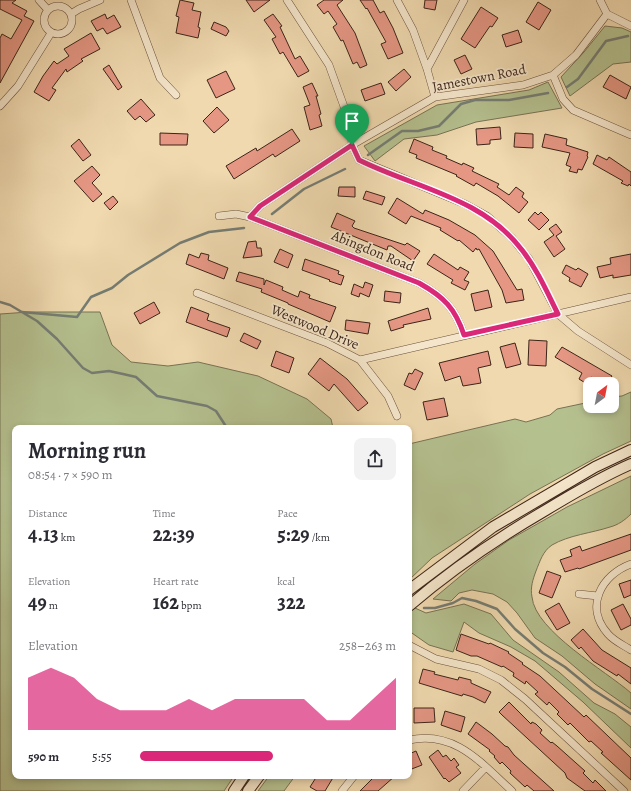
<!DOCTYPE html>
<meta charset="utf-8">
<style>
:root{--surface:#fff;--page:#f2f2f3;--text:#2b2b33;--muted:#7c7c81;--accent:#db2777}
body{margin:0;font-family:Alegreya,serif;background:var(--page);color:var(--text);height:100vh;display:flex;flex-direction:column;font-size:15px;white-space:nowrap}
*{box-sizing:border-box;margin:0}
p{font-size:13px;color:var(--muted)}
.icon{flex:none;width:22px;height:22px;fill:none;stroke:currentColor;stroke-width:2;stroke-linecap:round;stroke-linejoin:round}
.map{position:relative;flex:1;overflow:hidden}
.panel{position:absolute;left:12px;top:425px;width:400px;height:354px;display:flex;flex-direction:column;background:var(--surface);border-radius:8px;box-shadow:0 2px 6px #0003}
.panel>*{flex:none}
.needle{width:26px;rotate:32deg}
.controls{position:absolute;left:583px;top:377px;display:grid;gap:8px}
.controls a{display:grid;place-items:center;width:36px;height:36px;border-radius:8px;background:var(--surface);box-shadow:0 2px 6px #0003;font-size:20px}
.pin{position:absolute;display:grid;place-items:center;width:34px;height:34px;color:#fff;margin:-41px -17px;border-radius:50% 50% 50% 0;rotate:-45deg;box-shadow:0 0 4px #0007}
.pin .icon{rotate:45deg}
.round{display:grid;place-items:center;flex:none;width:42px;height:42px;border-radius:8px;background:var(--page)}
.overview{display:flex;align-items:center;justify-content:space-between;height:68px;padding:0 16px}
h1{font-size:22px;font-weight:700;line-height:30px}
.metrics{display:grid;grid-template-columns:repeat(3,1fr);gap:6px;height:68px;padding:4px 16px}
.metrics div{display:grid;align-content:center}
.metrics b{font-size:20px;font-weight:700}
.metrics small{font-size:11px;font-weight:400}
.metrics p{font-size:11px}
.chart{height:112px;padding:8px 16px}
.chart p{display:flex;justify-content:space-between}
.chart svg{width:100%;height:72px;margin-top:4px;fill:var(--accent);opacity:.7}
ul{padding:0 16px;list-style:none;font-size:13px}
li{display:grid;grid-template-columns:64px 48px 1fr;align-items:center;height:30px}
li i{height:10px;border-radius:5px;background:var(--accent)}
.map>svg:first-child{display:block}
.green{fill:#b5c08f;stroke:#787254}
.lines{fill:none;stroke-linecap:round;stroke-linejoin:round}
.stream{stroke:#757d74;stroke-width:2.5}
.building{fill:#e59784;stroke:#3c2418}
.street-casing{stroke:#69513e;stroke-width:8}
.secondary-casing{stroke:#3c2418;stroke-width:12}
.street{stroke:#f5e6cb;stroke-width:7}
.secondary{stroke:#f5e6cb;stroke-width:10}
.route-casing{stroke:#fff;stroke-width:8}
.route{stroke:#db2777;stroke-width:5}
.labels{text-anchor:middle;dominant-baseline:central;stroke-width:3.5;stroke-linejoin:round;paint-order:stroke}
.street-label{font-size:14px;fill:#3c2418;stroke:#f5e6cb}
</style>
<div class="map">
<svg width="631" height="791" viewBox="0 0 631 791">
<rect width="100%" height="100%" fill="#f0d9af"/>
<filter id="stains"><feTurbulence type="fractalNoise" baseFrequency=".005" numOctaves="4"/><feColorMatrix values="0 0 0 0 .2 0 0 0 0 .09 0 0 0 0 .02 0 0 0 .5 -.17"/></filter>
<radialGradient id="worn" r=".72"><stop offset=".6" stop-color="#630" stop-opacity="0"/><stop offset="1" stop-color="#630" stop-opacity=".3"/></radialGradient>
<path class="green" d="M605 26 622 28 631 32V62L613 64 570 96 561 77 584 52Z
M548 82 562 108 476 122 437 135 404 139 375 161 364 146 437 105 529 90Z
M29 312H100L112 345 131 362 168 366 198 362 258 376 307 399 331 419 333 428H15V776H234L224 791H0V314Z
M631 392V441L603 454 530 494 432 558 409 580V444L515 419 526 422 550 415 557 409 590 402V406H612V397L622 396Z
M631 476V514C625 520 618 525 610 527 592 533 569 535 552 545 543 551 540 561 536 571 533 579 530 588 532 597 535 631 606 671 631 693V709L595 684 562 656 535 638 517 613 507 602 493 594 472 590 459 593 451 601 433 599 475 564 509 540 567 507Z
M464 604 491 614 513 640 559 672 594 703 615 714 631 727V748L583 702 535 661 511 647 479 633 464 622 453 652 429 645 409 631V612L415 608 426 613Z
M269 776H295L284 791H258Z"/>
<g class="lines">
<path class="stream" d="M567 87 578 79 606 41 628 36
M368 155 402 131H418L439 126 461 104 475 100H509L548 93
M272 214 304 189 345 169
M0 302 10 305 37 321 57 339 83 368 92 373 109 371 123 374 136 377 157 396 207 406 216 411 227 428
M22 312 77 317 91 297 112 288 128 275 180 243 209 232 244 228
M424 608H435L453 603 462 598 476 601 497 609 515 629 543 653 565 667 592 689 631 714"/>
</g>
<path class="building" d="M0 0H16L12 3 27 11 24 16 34 21 0 83V38L2 34 11 39 22 20 0 9Z
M180 0 194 3 192 10 201 12 198 27 200 28 198 38 176 33 179 17 176 16Z
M246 0H270L254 12Z
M324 0H343L337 5 355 33 367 65 360 68 357 62 353 64 343 40 341 41 333 27 337 24 328 11 324 14 317 5Z
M360 0H373L380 13 384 11 393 28 403 53 388 59 381 44 386 42 367 8 366 9Z
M425 0H437L435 10 424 8Z
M538 2 551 10 539 30 526 22Z
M481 7 498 18 492 27 490 26 475 48 461 39Z
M105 14 107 19 114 15 121 27 107 34 103 28 97 31 91 21Z
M273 14 282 26 280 27 295 59 300 56 309 71 298 77 283 52 280 54 272 39 276 37 264 20Z
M214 22 226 27 229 31 226 36 211 29Z
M518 30 522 42 506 47 502 35Z
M91 33 100 49 81 59 83 61 67 72 66 69 52 88 56 90 49 101 34 92 43 76 54 61 57 64 69 56 64 49Z
M465 55 472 69 461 74 454 60Z
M109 65 122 87 118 90 103 69Z
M404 69 411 77 396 91 388 82Z
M226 71 235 89 216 98 207 80Z
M610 75 631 87 626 99 603 87Z
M312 83 318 96H316L321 114 319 115 322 126 310 130 304 107 310 105 303 87Z
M381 83 385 94 365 101 361 90Z
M141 99 155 115 146 122 140 116 135 120 127 111Z
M217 107 229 120 214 133 203 121Z
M500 127 501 139 490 140V144L477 145 476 129Z
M292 129 300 141 275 157 273 154 234 179 226 166 256 148 257 151Z
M160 133 188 134 187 145H160Z
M515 133 533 134V148L514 147Z
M545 134 567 139 566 145 588 152 587 156 588 157 582 170 578 169 577 173 569 171 571 167 566 165 570 153 542 147Z
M79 139 91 155 83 161 71 146Z
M414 139 433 147 432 150 447 156 446 158 462 165 463 163 474 168 472 171 499 184 497 187 509 195 516 187 524 193 522 197 528 202 519 213 498 196 476 183 474 186 456 176 457 175 416 158 417 155 409 152Z
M597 155 607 160 609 157 631 172V186L629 184 628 186 621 183 623 181 593 164Z
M92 166 100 175 92 183 102 194 93 202 74 181Z
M339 187H355V197L338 196Z
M366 191 385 197 382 205 363 199Z
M113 196 118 202 110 210 104 203Z
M397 198 423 214 425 210 449 220 475 235 493 251 517 290 522 289 524 300 506 303 502 290 479 249 477 250 476 248 473 252 459 240 458 241 440 230 441 228 411 216 406 224 388 213Z
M535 212 538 215 541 212 549 220 539 230 528 220Z
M337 213 355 221 352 226 354 228 405 245 407 243 420 251 413 261 391 246H388L387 250 331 227Z
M556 224 562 232 556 236 565 249 554 257 544 242 554 235 549 229Z
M256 241 257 248H261L262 256 243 258 248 242Z
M280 249 293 255 288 268 274 262Z
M201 253 209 255 208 260 228 268 224 279 186 264 189 254 199 258Z
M434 254 458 270 460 267 469 272 464 280 469 282 465 290 451 283 453 280 427 264Z
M631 254V275L613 278V275L600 278 597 267 611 264 610 258Z
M305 259 339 271 338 274 344 276 341 285 329 281 330 280 302 270Z
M566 265 576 270 578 268 588 274 581 287 569 281 570 278 562 273Z
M239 272 264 279V285L266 280 283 287 282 290 298 297 300 291 310 295 309 298 336 307 330 322 288 304V303L261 292 262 289 236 281Z
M365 282 373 285 369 297 360 293 359 297 351 294 354 284 363 288Z
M488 290 492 307 475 311 471 294Z
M385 291 401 293 400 303 384 301Z
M154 302 160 313 140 324 134 313Z
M191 307 209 314 207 320 230 328 227 337 186 322Z
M428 308 431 319 403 325 404 327 391 331 388 321Z
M346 320 370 323 368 334 345 330Z
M244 333 261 341 257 349 240 341Z
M529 340 547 341 546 366 528 365Z
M515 343 521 364 506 368 500 347Z
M562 347 612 376 607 384H603L591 377 587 384 579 379 582 373 555 357Z
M276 351 294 358 289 373 271 366Z
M488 351 491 365 478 368 481 383 463 386 460 376 445 381 439 363Z
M320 358 347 379 368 403 358 411 334 384 329 391 308 374Z
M415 369 423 373 415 390 404 385 409 373 412 374Z
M444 398 448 416 427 420 423 402Z
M631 534V550L579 569 578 568 565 572 560 560 572 556 570 550 580 546 582 551Z
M547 571 561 576 552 598 539 593Z
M631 580V595L624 598 619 584Z
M559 603 570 623 557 630 545 611Z
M623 604 631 619V625L621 630 611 610Z
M583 629 602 650 631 668V684L618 674 617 676 593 661 581 647 579 649 571 640Z
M461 634 489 644 490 643 509 652 508 653 523 663 522 664 540 676 584 717 586 715 631 758V780L601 753 603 752 591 741 589 742 570 723 568 725 557 714 559 712 549 702 547 705 535 694 538 692 526 681 525 684 513 676 514 673 503 666 502 667 477 656H471L456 650Z
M423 669 435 672 434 674 458 680 459 677 471 680V683L491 692 485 703 473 697 463 694 462 696 419 683Z
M509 702 531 724 532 722 536 724 542 730 540 733 551 743 552 742 557 746 585 771 583 773 593 783 595 780 606 791H585L567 778 565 773 502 715 499 712Z
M414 708H434L435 722 414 723Z
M445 711 465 717 461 732 441 725Z
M476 722 492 734 505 746 508 747 514 755 554 791H534L527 785 525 787 510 773 511 771 502 762 500 764 494 757 495 756 489 751 490 750 468 734Z
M438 750 443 757 446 755 451 761 454 758 459 765 456 767 461 773 449 782 445 778 444 779 429 757Z
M416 751 422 765 409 770V754Z
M317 776H334L325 791H317L310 787Z
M375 776H395L378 791H360Z"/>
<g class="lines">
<g class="street-casing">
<path id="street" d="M39 0 48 10
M131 0 160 78 176 95
M287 0 329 65 351 126 352 145 359 160 465 204 487 216 512 238 529 259 558 314 578 331 631 365
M397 0 413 30 427 69 435 97
M600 0 607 14 631 26
M44 20a14 14 0 1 1 28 0a14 14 0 1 1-28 0Z
M71 14 79 9 100 0
M427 69 464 0
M553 75 563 99 573 110 631 135
M0 106 18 86 51 33
M219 216 236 214 250 217 419 283C444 297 455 308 464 335
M250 217 260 206 352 145 435 97 523 85 553 75 576 55 607 14
M197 293 327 343 360 360 388 396 397 416
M360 360 631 297
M631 564C601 575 584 607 608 634 614 641 623 645 631 650
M579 594 598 596
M409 645 436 659 479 669 501 680 525 699 624 791
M409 740C455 730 481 763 512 791
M342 791 354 776
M463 791 486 767"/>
</g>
<g class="secondary-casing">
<path id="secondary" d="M409 590 493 527 595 467 631 450
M409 606C451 570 498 538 546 510 574 493 601 477 631 464
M234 791 244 776
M248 791 259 776"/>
</g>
<use href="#street" class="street"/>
<use href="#secondary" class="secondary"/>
</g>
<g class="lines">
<g class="route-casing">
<path id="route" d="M352 145 359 160C415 188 482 197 522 250 537 269 547 292 558 314L464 335C455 308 444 297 419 283L250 217 260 206Z"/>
</g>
<use href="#route" class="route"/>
</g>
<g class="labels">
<g class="street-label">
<text transform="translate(479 78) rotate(-11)">Jamestown Road</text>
<text transform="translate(373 251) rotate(22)">Abingdon Road</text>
<text transform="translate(315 327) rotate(23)">Westwood Drive</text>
</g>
</g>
<rect width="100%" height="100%" filter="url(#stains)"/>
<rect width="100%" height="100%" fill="url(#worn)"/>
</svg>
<div class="controls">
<a><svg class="needle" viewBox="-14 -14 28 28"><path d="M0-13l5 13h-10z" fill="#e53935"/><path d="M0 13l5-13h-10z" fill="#7c7c81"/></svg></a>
</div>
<div class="pin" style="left:352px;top:145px;background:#1e9e55"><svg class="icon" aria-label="arrive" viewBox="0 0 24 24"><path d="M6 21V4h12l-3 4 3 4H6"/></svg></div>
<section class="panel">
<div class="overview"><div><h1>Morning run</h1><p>08:54 · 7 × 590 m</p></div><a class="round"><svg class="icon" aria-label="share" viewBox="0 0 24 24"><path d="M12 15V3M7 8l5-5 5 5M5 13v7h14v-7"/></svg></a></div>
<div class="metrics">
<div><p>Distance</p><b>4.13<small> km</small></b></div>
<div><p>Time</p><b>22:39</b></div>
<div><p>Pace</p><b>5:29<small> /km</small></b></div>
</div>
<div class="metrics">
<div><p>Elevation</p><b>49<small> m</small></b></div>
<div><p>Heart rate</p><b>162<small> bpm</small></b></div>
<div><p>kcal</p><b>322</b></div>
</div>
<div class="chart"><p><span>Elevation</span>258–263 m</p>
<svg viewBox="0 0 160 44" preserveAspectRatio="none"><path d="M0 44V12L10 6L20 12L30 25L40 32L50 32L60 32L70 25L80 32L90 25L100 25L110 25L120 25L130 38L140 38L150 25L160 12V44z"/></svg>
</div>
<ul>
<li><b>590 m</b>5:55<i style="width:52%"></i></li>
</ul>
</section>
</div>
